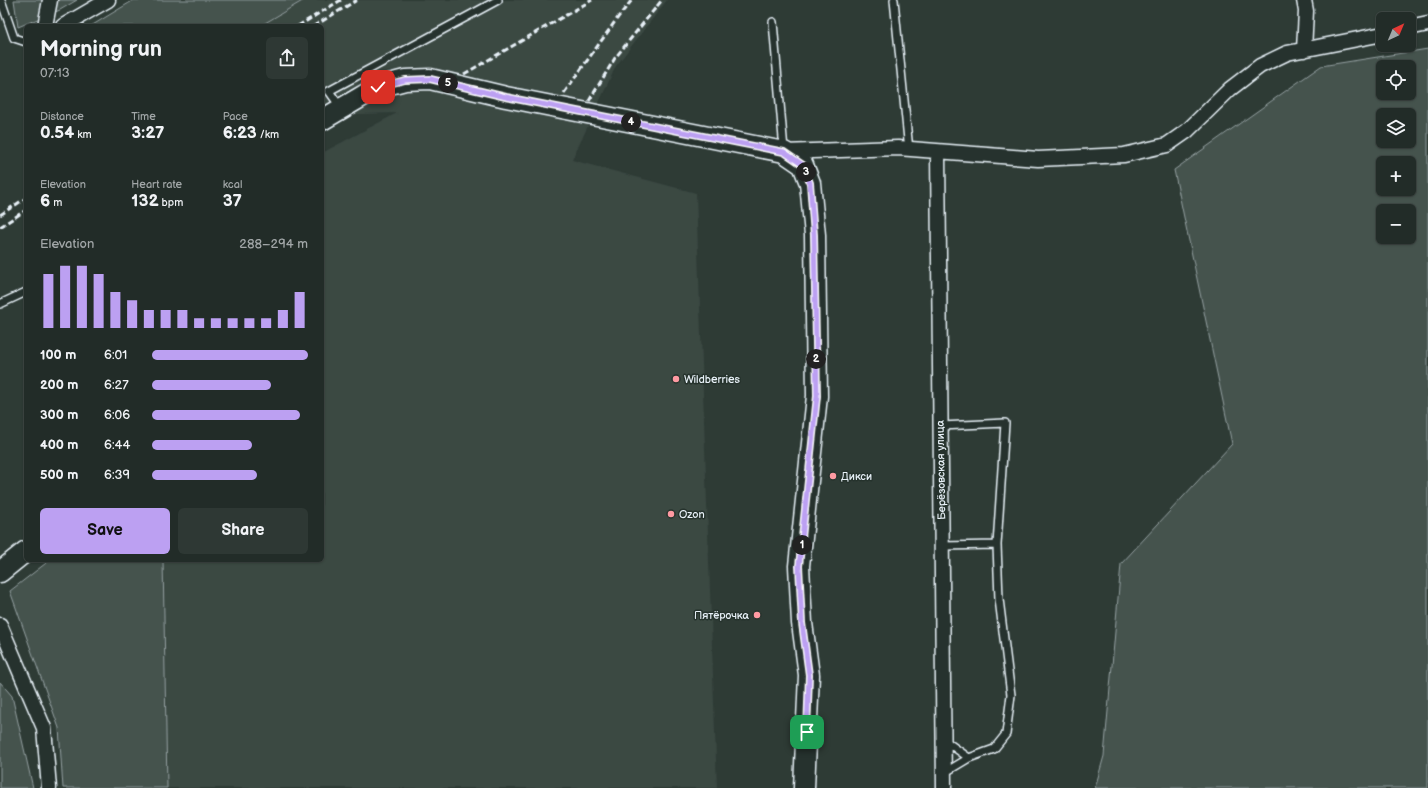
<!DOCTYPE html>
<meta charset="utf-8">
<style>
:root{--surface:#222c28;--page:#2e3834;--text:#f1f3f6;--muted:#a2a7a8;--line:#3f4845;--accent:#bca0f2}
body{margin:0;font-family:"Balsamiq Sans",sans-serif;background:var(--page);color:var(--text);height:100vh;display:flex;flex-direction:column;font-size:15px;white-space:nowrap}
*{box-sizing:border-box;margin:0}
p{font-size:13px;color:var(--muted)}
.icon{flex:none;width:22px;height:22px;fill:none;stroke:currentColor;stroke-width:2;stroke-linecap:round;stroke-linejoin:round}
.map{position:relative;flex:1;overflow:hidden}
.panel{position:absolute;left:24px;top:24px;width:300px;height:538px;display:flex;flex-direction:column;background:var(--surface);border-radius:6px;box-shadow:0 1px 3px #0004,0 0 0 1px var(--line)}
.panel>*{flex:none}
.needle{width:26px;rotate:44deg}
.fabs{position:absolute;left:1376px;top:12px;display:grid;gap:8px}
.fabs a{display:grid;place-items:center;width:40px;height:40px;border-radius:6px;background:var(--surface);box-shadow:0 1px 3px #0004,0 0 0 1px var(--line);font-size:20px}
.pin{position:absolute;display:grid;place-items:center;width:34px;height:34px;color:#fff;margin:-17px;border-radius:8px;box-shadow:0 2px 6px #0006}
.km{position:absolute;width:20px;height:20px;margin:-10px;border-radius:50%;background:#222;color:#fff;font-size:11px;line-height:20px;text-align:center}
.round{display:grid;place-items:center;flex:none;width:42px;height:42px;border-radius:6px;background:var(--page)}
.headline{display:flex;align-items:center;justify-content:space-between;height:68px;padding:0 16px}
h1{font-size:22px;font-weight:800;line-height:30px}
.figures{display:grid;grid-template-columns:repeat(3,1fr);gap:6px;height:68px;padding:4px 16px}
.figures div{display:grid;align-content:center}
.figures b{font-size:17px;font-weight:800}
.figures small{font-size:11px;font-weight:400}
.figures p{font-size:11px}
.chart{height:112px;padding:8px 16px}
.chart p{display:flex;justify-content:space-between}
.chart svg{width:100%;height:72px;margin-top:4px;stroke:var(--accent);stroke-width:6}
.primary-button{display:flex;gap:8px;margin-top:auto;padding:8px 16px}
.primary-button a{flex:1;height:46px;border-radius:6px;background:var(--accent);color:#111;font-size:16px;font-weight:800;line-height:46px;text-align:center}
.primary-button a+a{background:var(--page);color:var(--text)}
ul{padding:0 16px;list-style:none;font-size:13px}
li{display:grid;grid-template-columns:64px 48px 1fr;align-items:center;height:30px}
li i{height:10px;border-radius:5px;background:var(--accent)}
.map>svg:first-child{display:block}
.built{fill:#3b4843}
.green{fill:#45524e;stroke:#96a2a3;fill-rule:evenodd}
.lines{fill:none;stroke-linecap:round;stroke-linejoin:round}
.lane-casing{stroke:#e8f1f8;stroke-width:10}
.street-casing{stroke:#e8f1f8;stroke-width:17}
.secondary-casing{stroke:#e8f1f8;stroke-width:23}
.lane{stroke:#26332d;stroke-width:7}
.street{stroke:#26332d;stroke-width:14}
.secondary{stroke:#26332d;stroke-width:20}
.rail{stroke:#e8f1f8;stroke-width:3;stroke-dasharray:6 3;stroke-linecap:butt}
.route-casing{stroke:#fff;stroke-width:8}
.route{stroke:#bca0f2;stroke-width:5}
.poi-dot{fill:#ff9aa2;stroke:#26332d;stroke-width:1.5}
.labels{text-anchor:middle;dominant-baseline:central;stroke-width:3;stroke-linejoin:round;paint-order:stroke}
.poi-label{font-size:11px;fill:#e8f1f8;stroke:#26332d;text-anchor:start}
.street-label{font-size:11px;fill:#e8f1f8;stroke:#26332d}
</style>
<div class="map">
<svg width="1428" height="788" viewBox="0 0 1428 788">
<rect width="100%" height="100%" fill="#2e3b35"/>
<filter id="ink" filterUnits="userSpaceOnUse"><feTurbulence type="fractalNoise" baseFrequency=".025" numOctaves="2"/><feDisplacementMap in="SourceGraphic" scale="8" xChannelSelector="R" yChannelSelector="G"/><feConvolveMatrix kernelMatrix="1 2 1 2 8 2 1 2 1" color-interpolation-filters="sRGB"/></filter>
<g filter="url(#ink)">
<path class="built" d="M304 0H667L616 66 572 160 696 193 717 788H167L163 560H322V153L397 113 322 115V26H260Z"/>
<path class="green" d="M14 0H77L60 10 18 27Z
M134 0H304L260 26H91Z
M1428 49V788H1095L1104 756 1121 564 1232 444 1174 170 1321 66ZM1383 67H1409V93H1383ZM1383 115H1409V141H1383ZM1383 163H1409V189H1383ZM1383 211H1409V237H1383Z
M50 560H163L167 788H63L59 728 10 591Z
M0 682 12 696 33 788H0Z"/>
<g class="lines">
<g class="lane-casing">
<path id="lane" d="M1 0 14 38 26 42
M894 0 909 150
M773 22 784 150
M341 108 329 91 498 0
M0 304 26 292
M941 426 1005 423 997 545 999 599 1011 695 1006 734 994 749 969 758
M942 546 997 545
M944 740 969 758 944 773"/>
</g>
<g class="street-casing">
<path id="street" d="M1304 0 1306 11 1304 50
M45 26 50 0
M63 26 108 0
M1409 28 1428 24
M784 152 898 148 1038 159 1124 155 1167 145 1187 131 1230 89 1260 66 1287 53 1383 34
M938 152 944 788
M0 625 44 728 49 788"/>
</g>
<g class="secondary-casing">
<path id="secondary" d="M322 120 378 87 405 80 430 79 506 97 784 152 803 165 810 183 815 235 817 396 799 566 802 623 809 675 804 788
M0 572 26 551"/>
</g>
<use href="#lane" class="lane"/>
<use href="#street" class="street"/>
<use href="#secondary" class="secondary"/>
<path class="rail" d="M298 26 341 0
M314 26 357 0
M464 74 592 0
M564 93 619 16 632 0
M589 101 615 58 662 0
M0 215 26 198
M0 227 26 210"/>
</g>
</g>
<g class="lines" filter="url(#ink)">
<g class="route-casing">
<path id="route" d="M378 87 405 80 430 79 506 97 784 152 803 165 810 183 814 235 817 396 799 566 802 623 809 675 807 732"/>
</g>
<use href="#route" class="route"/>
</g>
<g class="poi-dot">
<circle cx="676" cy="379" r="4"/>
<circle cx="833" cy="476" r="4"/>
<circle cx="671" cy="514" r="4"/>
<circle cx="757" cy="615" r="4"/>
</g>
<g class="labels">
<g class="poi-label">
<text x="684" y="379">Wildberries</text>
<text x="841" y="476">Дикси</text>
<text x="679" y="514">Ozon</text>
<text x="749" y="615" text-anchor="end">Пятёрочка</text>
</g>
<g class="street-label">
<text transform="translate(941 470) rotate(-91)">Берёзовская улица</text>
</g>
</g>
</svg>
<div class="fabs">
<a><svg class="needle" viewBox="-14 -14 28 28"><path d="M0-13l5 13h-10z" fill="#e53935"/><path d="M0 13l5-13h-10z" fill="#a2a7a8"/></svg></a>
<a><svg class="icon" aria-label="locate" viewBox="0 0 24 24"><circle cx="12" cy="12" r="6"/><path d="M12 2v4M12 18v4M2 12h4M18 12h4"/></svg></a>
<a><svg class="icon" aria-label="layers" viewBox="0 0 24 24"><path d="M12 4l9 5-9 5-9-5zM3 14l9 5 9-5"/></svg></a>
<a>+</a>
<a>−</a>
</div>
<div class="pin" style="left:807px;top:732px;background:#1e9e55"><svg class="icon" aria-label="arrive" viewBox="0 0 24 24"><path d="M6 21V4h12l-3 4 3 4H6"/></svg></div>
<div class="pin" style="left:378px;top:87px;background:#d93025"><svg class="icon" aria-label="check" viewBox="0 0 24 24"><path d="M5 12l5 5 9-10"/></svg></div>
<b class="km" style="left:802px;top:545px">1</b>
<b class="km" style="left:816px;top:359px">2</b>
<b class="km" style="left:806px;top:172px">3</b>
<b class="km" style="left:631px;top:122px">4</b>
<b class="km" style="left:448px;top:83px">5</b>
<section class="panel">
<div class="headline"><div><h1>Morning run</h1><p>07:13</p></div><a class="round"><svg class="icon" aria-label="share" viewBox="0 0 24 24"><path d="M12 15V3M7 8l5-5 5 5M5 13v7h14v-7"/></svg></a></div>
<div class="figures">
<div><p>Distance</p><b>0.54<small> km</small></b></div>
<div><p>Time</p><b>3:27</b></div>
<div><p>Pace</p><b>6:23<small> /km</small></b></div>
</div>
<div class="figures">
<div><p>Elevation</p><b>6<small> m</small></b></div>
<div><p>Heart rate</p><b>132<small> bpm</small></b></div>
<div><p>kcal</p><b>37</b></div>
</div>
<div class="chart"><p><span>Elevation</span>288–294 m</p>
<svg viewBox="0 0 160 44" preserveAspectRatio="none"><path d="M5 44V11M15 44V6M25 44V6M35 44V11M45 44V22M55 44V27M65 44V33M75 44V33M85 44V33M95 44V38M105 44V38M115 44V38M125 44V38M135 44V38M145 44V33M155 44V22"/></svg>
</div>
<ul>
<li><b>100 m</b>6:01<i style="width:100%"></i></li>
<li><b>200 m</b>6:27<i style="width:76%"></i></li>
<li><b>300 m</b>6:06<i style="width:95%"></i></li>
<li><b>400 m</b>6:44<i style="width:64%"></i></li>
<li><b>500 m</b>6:39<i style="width:67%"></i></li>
</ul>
<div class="primary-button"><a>Save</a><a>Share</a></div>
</section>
</div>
